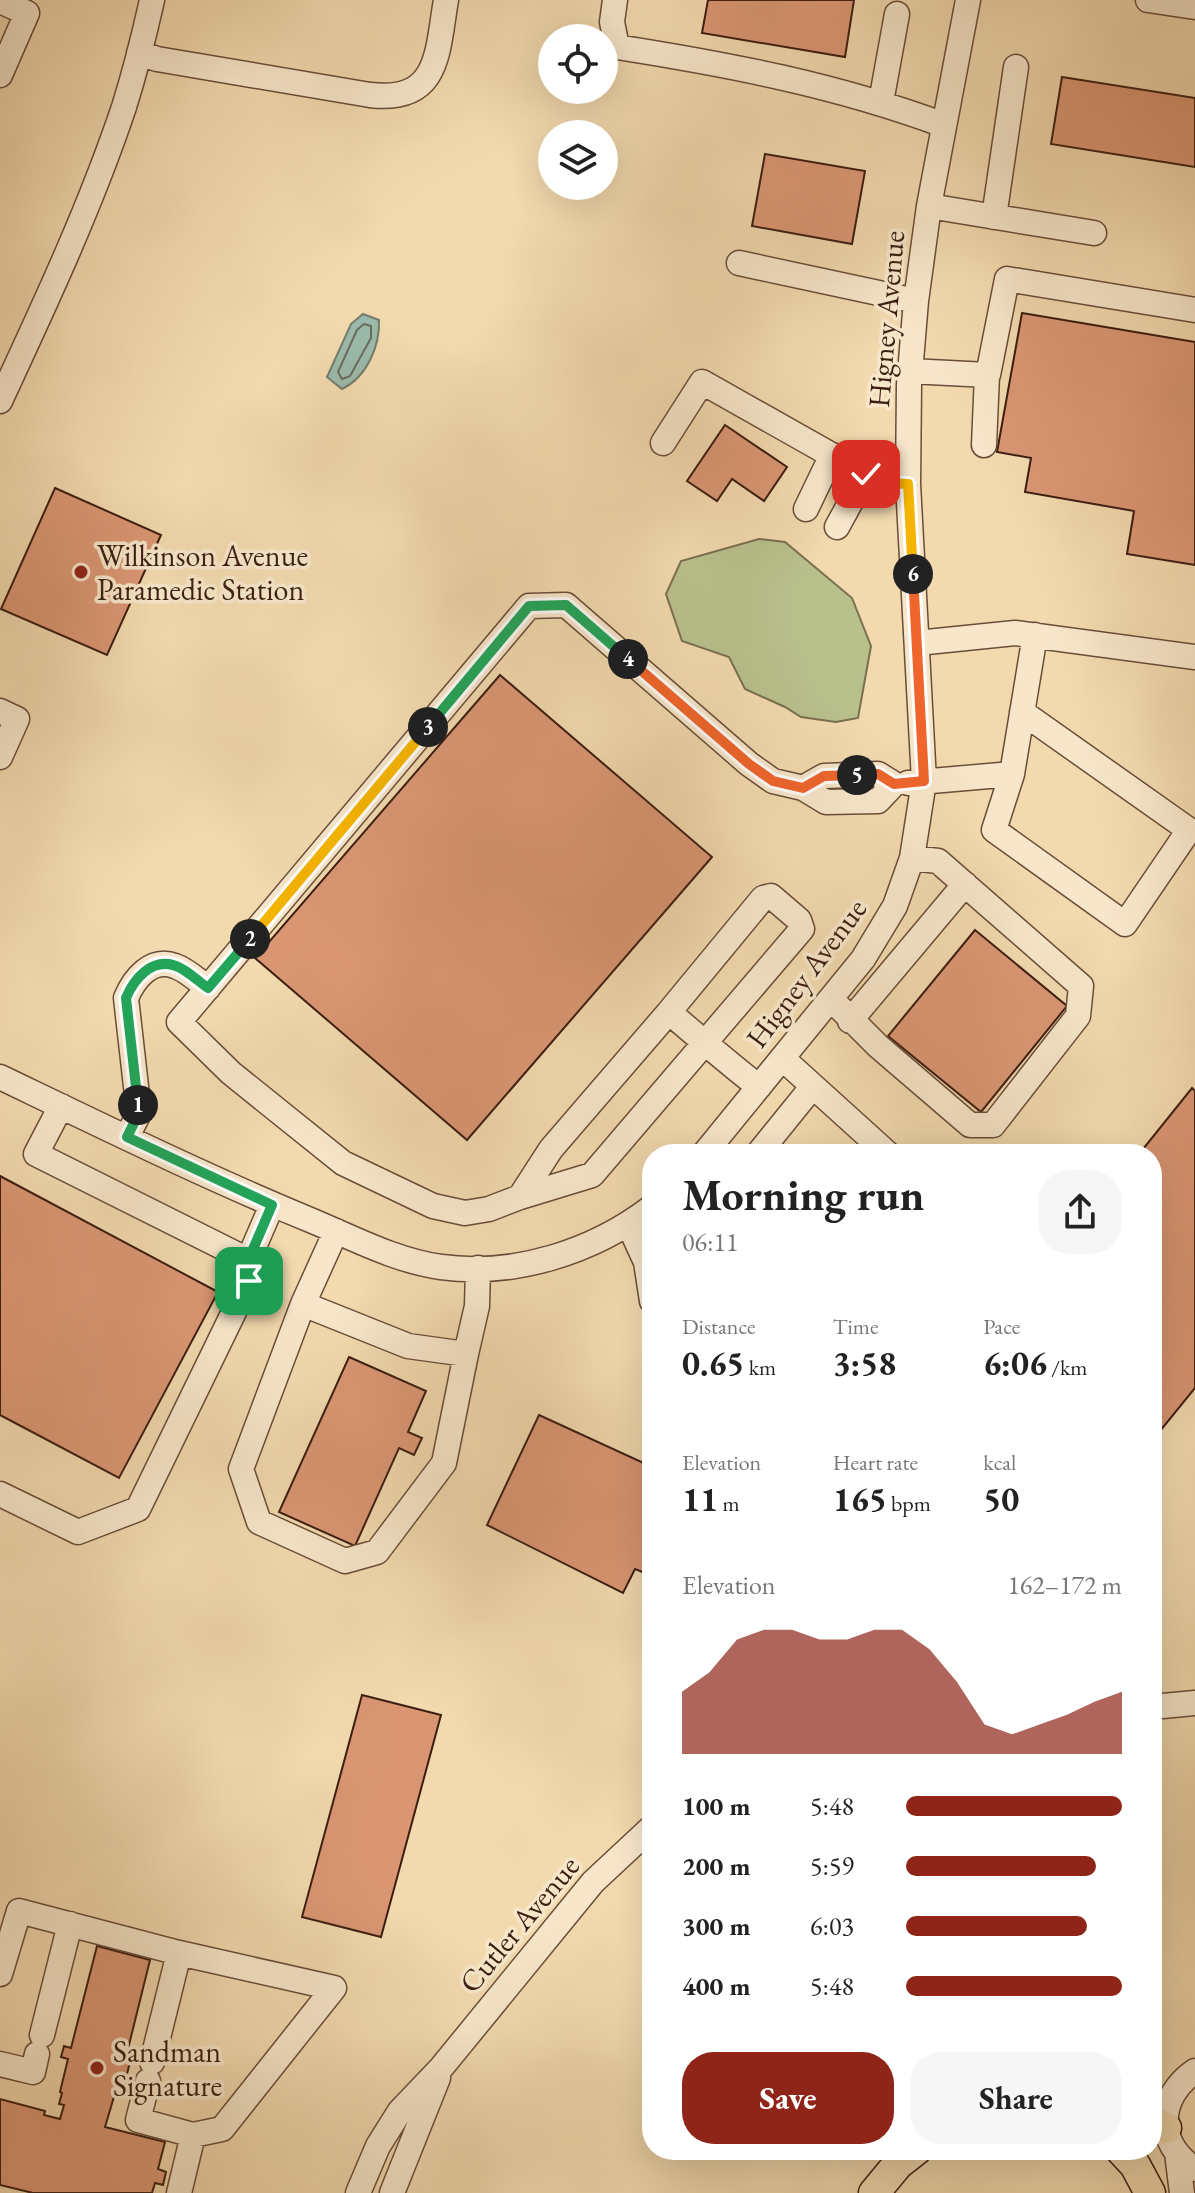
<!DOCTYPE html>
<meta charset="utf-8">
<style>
:root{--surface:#fff;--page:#f6f6f6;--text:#222;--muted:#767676;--accent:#8f2418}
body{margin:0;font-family:"EB Garamond",serif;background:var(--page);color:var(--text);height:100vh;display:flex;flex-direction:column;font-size:30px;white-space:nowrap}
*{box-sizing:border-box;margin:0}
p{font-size:26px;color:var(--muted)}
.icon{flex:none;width:44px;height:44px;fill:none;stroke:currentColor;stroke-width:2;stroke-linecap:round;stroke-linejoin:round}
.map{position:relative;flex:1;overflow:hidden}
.details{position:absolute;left:642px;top:1144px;width:520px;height:1016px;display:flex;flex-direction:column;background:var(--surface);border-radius:32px;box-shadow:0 8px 32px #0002}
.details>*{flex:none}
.controls{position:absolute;left:538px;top:24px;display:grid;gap:16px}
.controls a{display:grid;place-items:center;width:80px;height:80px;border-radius:50%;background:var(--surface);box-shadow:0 8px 32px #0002;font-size:40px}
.pin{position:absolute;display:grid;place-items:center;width:68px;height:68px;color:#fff;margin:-34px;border-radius:16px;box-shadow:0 4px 12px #0006}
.km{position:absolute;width:40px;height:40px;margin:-20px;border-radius:50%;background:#222;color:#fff;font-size:22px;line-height:40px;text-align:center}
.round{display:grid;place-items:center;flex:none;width:84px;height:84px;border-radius:32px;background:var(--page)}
.overview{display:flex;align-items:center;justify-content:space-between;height:136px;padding:0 40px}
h1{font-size:44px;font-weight:700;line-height:60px}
.figures{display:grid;grid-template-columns:repeat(3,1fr);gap:12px;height:136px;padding:8px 40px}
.figures div{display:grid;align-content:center}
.figures b{font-size:34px;font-weight:700}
.figures small{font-size:22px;font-weight:400}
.figures p{font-size:22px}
.chart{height:224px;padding:16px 40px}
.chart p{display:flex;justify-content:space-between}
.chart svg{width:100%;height:144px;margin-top:8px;fill:var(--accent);opacity:.7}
.primary-button{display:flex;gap:16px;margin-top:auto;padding:16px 40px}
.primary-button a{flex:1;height:92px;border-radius:32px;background:var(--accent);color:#fff;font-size:32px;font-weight:700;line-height:92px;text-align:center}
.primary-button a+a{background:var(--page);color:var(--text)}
ul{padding:0 40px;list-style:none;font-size:26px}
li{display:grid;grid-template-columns:128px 96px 1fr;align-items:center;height:60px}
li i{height:20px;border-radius:10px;background:var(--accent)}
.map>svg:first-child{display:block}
.green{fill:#b8c08c;stroke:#7a6f4e;stroke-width:2}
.water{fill:#9bbaab;stroke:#757c6d;stroke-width:2}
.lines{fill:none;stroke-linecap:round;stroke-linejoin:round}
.shore{stroke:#6c6c5e;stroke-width:2}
.building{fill:#da9673;stroke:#3c1e11;stroke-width:2}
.minor-casing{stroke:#6a4d38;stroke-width:27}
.major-casing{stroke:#3c1e11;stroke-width:33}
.minor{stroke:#f7e6ca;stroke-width:24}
.major{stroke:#f2d9ae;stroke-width:30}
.split-1-casing{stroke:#fff;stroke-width:16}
.split-2-casing{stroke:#fff;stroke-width:16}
.split-3-casing{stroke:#fff;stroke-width:16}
.split-4-casing{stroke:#fff;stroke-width:16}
.split-5-casing{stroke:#fff;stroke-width:16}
.split-6-casing{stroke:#fff;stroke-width:16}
.split-7-casing{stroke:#fff;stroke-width:16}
.split-1{stroke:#22a559;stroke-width:10}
.split-2{stroke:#22a559;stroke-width:10}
.split-3{stroke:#f5b400;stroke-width:10}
.split-4{stroke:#22a559;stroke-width:10}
.split-5{stroke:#f0652b;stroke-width:10}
.split-6{stroke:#f0652b;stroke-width:10}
.split-7{stroke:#f5b400;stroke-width:10}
.poi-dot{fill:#8f2418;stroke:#f7e6ca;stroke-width:3}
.labels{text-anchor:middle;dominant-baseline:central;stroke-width:7;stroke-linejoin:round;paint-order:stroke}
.street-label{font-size:30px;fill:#3c1e11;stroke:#f7e6ca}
.poi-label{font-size:30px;fill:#3c1e11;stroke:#f7e6ca;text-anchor:start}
</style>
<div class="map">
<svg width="1195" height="2193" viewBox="0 0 1195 2193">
<rect width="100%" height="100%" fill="#f2d9ae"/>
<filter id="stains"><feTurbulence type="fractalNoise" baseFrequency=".0025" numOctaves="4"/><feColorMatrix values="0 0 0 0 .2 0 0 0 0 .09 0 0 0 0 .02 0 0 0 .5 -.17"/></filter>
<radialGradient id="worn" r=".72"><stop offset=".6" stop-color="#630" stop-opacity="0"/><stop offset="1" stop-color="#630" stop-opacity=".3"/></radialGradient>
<path class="green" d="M759 539 785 542 852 598 871 646 858 718 836 722 801 717 785 707 745 689 729 657 682 641 666 594 681 561Z"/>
<path class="water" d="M363 314 379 320C380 346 367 377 342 389L327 377 351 324Z"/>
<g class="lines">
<path class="shore" d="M364 324 371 326V338L350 376 342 379 338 372 357 330Z"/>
</g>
<path class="building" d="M708 0H854L845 57 702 33Z
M1062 77 1195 98V167L1051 144Z
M765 154 865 171 852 244 752 226Z
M1022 313 1195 342V565L1127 554 1134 511 1025 492 1031 458 997 452Z
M725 425 787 467 764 501 732 479 717 501 687 481Z
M55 488 161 535 107 655 1 609Z
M500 675 712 857 467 1140 255 958Z
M975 930 1067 1006 981 1112 888 1036Z
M1192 1088 1195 1091V1388L1152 1441V1154H1139Z
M0 1176 218 1292 119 1478 0 1415Z
M349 1357 426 1391 408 1432 422 1438 414 1455 399 1448 355 1546 279 1512Z
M539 1415 650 1466 652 1463V1559L645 1573 635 1569 623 1593 487 1525Z
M362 1695 441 1715 381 1937 302 1917Z
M97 1946 150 1960 125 2061 130 2062 127 2074 121 2073 105 2127 165 2142 158 2169 166 2172 163 2185 155 2183 152 2193H33L0 2185V2099L45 2111 44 2115 60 2119 64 2105 59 2104 62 2093 60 2092 68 2059 61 2057 64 2046 71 2048Z"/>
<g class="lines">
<g class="minor-casing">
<path id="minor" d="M615 0 612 22 617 47C731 65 836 85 944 125
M1148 0 1195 7
M0 1 27 13 0 75
M139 53 157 59 370 95C440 103 437 52 446 0
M881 102 897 14
M929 206 1094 233
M994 217 1016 67
M739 263 916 301
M910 371 988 375 1007 279 1195 310
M0 401C45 304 90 208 124 107 135 72 144 36 152 0
M663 443 702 382 881 483 908 484
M984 445 987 375
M806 509 832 455
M837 527 866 474
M917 643 1015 633 1195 657
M0 711 17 719 0 757
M1012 774 994 830 1125 924 1189 830 1022 712
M908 783 1012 774 1035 635
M831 999 878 1046 970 1125H993L1078 1016 1081 986 938 861 912 858
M669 1012 551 1149 520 1197 592 1175 802 929 799 920 771 896 763 898 669 1012C699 1038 728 1063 759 1087
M850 1021 965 884
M782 1058 888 1154
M0 1077C104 1127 208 1178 315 1222 355 1239 397 1261 441 1267 515 1277 593 1252 652 1207
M61 1106 36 1154 248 1260
M127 1137 139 1113 126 998C134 979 151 957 175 966 187 970 198 981 208 988
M704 1154 863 959 895 906 912 858 924 781 908 484 909 385 916 301 929 206 968 0
M758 1154 813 1086
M520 1197 489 1209 465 1213 433 1206 343 1163 231 1073 179 1022 529 606 566 605 749 764 773 781 803 788 826 802 878 801 894 784 878 774 824 776 803 788
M629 1225 646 1262 652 1301
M336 1231 303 1304 408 1346 466 1354 477 1306 478 1268
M303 1304 241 1469 259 1522 345 1561 377 1552 444 1463 466 1354
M0 1494 78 1532 138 1509 249 1281 247 1263 272 1205
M1152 1707 1195 1703
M0 1974 19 1911 179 1953 334 1988 222 2129 193 2135 138 2120 148 2081
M42 2035 70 1924
M152 2062 179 1953
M0 2064 33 2072 37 2054
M1195 2071C1157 2097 1155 2143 1195 2169
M1177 2153 1182 2193
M179 2193 193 2135
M358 2193 378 2146 400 2111 441 2068 593 1882 652 1827
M392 2193 438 2078"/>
</g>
<g class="major-casing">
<path id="major" d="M1152 2121 1166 2128
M1121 2150 1135 2165 1150 2193
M874 2193 898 2164 916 2150"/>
</g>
<use href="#minor" class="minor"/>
<use href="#major" class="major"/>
</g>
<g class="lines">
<g class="split-1-casing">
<path id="split-1" d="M138 1105 139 1113 127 1137 272 1205 247 1263 249 1281"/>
</g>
<g class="split-2-casing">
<path id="split-2" d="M138 1105 126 998C134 979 152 957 176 966 187 970 198 981 208 988L250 939"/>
</g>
<g class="split-3-casing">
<path id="split-3" d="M250 939 428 727"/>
</g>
<g class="split-4-casing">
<path id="split-4" d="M428 727 529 606 566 605 628 659"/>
</g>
<g class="split-5-casing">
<path id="split-5" d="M628 659 749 764 773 781 803 788 824 776 857 775"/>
</g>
<g class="split-6-casing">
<path id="split-6" d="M857 775 878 774 894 784 924 781 913 574"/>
</g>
<g class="split-7-casing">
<path id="split-7" d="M866 474 881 483 908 484 913 574"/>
</g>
<use href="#split-1" class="split-1"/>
<use href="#split-2" class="split-2"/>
<use href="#split-3" class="split-3"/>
<use href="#split-4" class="split-4"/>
<use href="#split-5" class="split-5"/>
<use href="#split-6" class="split-6"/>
<use href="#split-7" class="split-7"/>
</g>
<g class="poi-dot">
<circle cx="81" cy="572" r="8"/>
<circle cx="97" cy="2068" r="8"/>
</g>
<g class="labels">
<g class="street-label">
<text transform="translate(886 319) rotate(-85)">Higney Avenue</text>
<text transform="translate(806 973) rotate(-53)">Higney Avenue</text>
<text transform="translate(519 1924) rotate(-50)">Cutler Avenue</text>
</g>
<g class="poi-label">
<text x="97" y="555">Wilkinson Avenue<tspan x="97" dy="34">Paramedic Station</tspan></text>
<text x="113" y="2051">Sandman<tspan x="113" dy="34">Signature</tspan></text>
</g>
</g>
<rect width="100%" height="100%" filter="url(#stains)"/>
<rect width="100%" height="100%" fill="url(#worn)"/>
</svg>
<div class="controls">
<a><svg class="icon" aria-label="locate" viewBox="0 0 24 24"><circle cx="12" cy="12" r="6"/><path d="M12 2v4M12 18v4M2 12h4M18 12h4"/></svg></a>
<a><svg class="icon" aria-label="layers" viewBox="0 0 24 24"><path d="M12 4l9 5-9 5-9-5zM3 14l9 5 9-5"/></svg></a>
</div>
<div class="pin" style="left:249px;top:1281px;background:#1e9e55"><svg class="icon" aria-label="arrive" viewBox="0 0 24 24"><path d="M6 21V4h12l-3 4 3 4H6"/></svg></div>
<div class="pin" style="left:866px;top:474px;background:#d93025"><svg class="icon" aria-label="check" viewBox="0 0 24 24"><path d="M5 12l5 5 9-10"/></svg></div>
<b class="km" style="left:138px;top:1105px">1</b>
<b class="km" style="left:250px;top:939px">2</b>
<b class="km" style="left:428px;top:727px">3</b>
<b class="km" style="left:628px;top:659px">4</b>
<b class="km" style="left:857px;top:775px">5</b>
<b class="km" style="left:913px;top:574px">6</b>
<section class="details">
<div class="overview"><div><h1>Morning run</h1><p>06:11</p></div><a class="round"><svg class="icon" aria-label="share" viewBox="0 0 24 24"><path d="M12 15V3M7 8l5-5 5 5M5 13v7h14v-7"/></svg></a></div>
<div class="figures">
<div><p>Distance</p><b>0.65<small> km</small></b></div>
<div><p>Time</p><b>3:58</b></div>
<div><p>Pace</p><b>6:06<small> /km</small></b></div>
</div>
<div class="figures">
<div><p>Elevation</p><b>11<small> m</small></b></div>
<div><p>Heart rate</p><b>165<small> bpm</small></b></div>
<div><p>kcal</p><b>50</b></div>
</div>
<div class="chart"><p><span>Elevation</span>162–172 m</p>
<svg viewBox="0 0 160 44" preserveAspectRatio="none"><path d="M0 44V25L10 19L20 9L30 6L40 6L50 9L60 9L70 6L80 6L90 12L100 22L110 35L120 38L130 35L140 32L150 28L160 25V44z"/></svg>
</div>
<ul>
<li><b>100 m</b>5:48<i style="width:100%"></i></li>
<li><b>200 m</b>5:59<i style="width:88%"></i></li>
<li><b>300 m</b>6:03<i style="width:84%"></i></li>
<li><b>400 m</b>5:48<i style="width:100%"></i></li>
</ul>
<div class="primary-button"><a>Save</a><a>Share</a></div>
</section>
</div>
